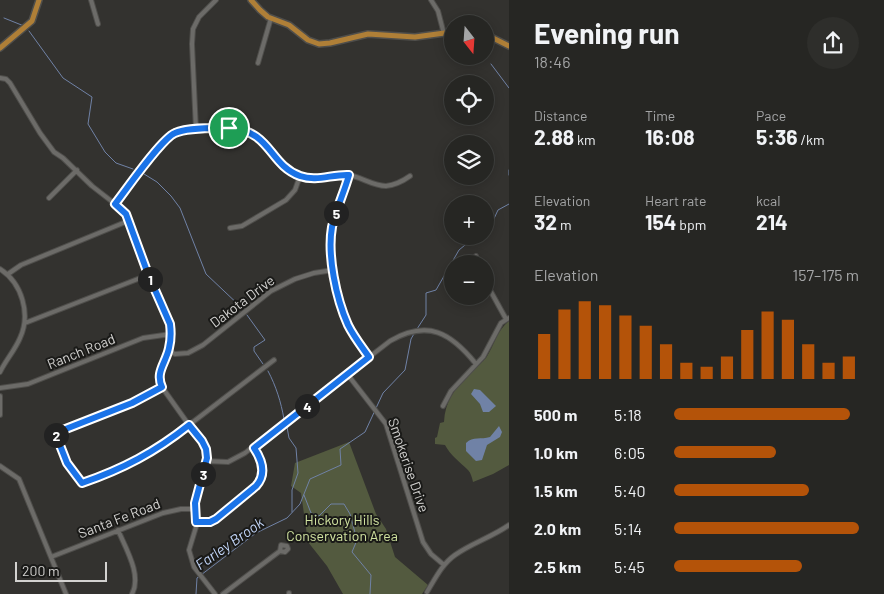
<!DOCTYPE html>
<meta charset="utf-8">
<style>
:root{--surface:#262623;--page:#2e2e2b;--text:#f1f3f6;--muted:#a4a5a6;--line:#424341;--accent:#b45309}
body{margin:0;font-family:Barlow,sans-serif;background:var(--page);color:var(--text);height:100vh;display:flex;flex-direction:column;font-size:19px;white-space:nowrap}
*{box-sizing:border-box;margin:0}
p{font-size:16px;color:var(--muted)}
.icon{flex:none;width:28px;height:28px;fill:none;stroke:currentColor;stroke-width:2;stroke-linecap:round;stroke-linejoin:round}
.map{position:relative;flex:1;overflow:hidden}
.drawer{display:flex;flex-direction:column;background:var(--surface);width:375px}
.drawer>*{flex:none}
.needle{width:32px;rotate:163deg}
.controls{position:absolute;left:444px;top:15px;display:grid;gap:10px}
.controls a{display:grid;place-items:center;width:50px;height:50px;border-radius:50%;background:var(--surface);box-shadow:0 2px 12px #0003,0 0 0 1px var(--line);font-size:25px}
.scale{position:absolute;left:15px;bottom:12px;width:92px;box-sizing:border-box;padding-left:5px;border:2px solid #d3d2d0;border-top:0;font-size:14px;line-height:18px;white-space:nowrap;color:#d3d2d0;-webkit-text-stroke:4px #1a1a18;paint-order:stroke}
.pin{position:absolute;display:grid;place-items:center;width:42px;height:42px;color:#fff;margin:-21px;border:2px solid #fff;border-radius:50%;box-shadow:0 1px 5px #0007}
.km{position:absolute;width:25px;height:25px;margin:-12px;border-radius:50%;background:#222;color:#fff;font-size:14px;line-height:25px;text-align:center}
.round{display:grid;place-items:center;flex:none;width:52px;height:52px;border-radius:26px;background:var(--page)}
.headline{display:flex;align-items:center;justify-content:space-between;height:85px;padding:0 25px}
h1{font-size:28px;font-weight:700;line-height:38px}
.metrics{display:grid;grid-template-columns:repeat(3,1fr);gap:8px;height:85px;padding:5px 25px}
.metrics div{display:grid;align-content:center}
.metrics b{font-size:21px;font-weight:700}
.metrics small{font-size:14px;font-weight:400}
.metrics p{font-size:14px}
.chart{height:140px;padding:10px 25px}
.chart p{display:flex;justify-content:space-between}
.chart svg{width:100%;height:90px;margin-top:5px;stroke:var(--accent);stroke-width:6}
ul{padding:0 25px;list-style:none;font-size:16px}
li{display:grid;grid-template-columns:80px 60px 1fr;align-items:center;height:38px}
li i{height:12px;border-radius:6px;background:var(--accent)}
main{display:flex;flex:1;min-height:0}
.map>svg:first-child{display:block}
.green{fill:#535a3f}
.water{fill:#7082a6}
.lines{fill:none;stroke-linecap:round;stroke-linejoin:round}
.stream{stroke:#7082a6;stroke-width:1}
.minor-casing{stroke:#4f4e4b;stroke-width:6}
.major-casing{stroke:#4f4e4b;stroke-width:8}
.minor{stroke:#6c6b68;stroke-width:4}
.major{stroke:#af7f37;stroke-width:5}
.route-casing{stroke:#fff;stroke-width:10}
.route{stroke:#1a73e8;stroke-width:6}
.labels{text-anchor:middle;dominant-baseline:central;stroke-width:4;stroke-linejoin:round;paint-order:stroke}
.street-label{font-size:14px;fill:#d3d2d0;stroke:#1a1a18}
.park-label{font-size:14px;fill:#d1e3a0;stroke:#1a1a18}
.water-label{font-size:15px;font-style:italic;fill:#c2d5f8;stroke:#1a1a18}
</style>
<main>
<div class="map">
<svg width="509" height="594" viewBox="0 0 509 594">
<rect width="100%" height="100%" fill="#33322f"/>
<path class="green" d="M509 321V465L493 474 473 482C472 478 471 473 468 470 460 462 450 455 445 445L435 444V438L437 437 440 423 444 422C445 402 454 389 469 375 474 369 481 364 486 358 494 346 497 330 509 321Z
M349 442 376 514 386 529 395 557 428 585 422 594H343L327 566 308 542 301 493 291 486 295 463Z"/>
<path class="water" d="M474 389 480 390 496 406 489 412H483L480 404 471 394Z
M499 426 502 432 500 437 487 445 482 460 476 461 466 451V443C473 436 481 440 490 437Z"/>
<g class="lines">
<path class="stream" d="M4 18 24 26
M29 31 63 78 92 97 88 124 105 152 116 163 133 169
M491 64 509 88
M509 170V175
M144 174 157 182 171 196 180 208 206 274 242 308
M485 229 492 223 498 210 509 204
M247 315 265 340 254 347V351L263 364
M417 329 426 315V293L436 290 459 250 476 236
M268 371C276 386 281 402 284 419
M287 427 289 438 296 448 298 473 292 490V512
M304 495 311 513 319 516 331 504H344L350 514 357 540 352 552 371 575 370 594
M196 594 197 578 256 533 287 518 300 504 310 479 341 465 340 449 365 432 383 393 405 370 411 339 415 332"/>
<g class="minor-casing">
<path id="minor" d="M91 0 98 24
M431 0 438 11 444 34
M258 63 271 18
M0 78 6 79 10 83 40 133 54 152 63 158 92 186 119 207 126 215 148 274 170 324C171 332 171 340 169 348 166 367 155 370 164 390L206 449 207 458 195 503 196 527 189 550 194 567 215 594
M196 130 192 44 193 29 199 17 216 0
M349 175 332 227V263L343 313 356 339 369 357
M49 198 77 170
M115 204 165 141C168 137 172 134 177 132 184 129 192 130 200 129 220 128 241 125 259 138 274 148 279 166 297 175 319 185 330 172 349 175 361 177 373 186 386 186 395 185 403 181 410 176
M230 228 242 226 286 200 295 190 300 176
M476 256 478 264
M0 269C22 283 31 314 20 338 15 350 6 360 0 372
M8 274 21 265 128 221
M485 281 506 319
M25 323 148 275
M168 351 175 354 188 353 203 345 271 291 295 279 314 273 333 270
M348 375 386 424 423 542 431 554 444 565
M162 387 132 403 58 432 56 435 67 463 81 483 138 461 159 448 274 360
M0 388 28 384 143 338 171 334
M0 396V415
M443 406 451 391 483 357 501 323 509 318
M206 461 228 462 245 453 390 341C428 319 451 333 476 364
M0 466 19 479 66 594
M196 522C202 522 210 522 216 520 227 514 262 486 263 474 264 464 259 455 254 448
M118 530C126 549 142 575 132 594
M51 557 163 513 181 509H196
M427 592C435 579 442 564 455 555 472 543 492 537 509 525
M223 594 280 551 281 545 287 546 288 549 285 552 280 551
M289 594V593"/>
</g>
<g class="major-casing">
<path id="major" d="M251 0 260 10 268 17 289 25 308 40 319 44 330 43 368 34 415 37 452 32
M485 34 509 46
M0 48 32 21 39 0"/>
</g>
<use href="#minor" class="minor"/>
<use href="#major" class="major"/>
</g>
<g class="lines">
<g class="route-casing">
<path id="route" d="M229 128C272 131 268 164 300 176 317 182 332 174 349 175 344 193 336 209 332 227 327 255 336 298 348 325 354 337 362 347 369 357L254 448C262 460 267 474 256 486L216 519 210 522H196L195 503 207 458 206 449 202 441 189 425C155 452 123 469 82 483L67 463 56 435 58 432 132 403 162 387C155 372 166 363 169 348 171 340 171 332 170 324L148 274 126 214 115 204C126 190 161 139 175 133 188 127 215 128 229 128Z"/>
</g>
<use href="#route" class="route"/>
</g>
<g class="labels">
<g class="street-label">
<text transform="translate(242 301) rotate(-37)">Dakota Drive</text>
<text transform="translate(81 351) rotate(-22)">Ranch Road</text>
<text transform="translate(409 465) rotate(71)">Smokerise Drive</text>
<text transform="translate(119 518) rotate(-21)">Santa Fe Road</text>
</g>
<g class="park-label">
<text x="342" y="519">Hickory Hills<tspan x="342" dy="16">Conservation Area</tspan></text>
</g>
<g class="water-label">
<text transform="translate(229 543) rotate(-35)">Farley Brook</text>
</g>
</g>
</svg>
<div class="controls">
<a><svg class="needle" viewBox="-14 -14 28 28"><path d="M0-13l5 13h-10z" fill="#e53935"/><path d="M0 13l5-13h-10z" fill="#a4a5a6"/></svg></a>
<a><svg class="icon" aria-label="locate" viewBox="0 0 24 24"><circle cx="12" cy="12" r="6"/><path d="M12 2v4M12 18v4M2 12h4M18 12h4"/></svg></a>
<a><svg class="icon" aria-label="layers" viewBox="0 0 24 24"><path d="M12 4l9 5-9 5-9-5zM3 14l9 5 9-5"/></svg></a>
<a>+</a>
<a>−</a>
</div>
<div class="scale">200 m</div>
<div class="pin" style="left:229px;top:128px;background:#1e9e55"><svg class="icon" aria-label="arrive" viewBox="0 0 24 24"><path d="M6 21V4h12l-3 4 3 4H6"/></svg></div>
<b class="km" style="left:150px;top:279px">1</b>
<b class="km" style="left:56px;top:435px">2</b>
<b class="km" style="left:203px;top:474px">3</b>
<b class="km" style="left:307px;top:406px">4</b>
<b class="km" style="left:336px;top:213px">5</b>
</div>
<section class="drawer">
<div class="headline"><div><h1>Evening run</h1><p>18:46</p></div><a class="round"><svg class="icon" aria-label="share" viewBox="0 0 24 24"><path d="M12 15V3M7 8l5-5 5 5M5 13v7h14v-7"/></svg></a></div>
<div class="metrics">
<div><p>Distance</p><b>2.88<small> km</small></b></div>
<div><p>Time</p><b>16:08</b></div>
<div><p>Pace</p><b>5:36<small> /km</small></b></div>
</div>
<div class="metrics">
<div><p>Elevation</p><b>32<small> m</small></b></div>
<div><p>Heart rate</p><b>154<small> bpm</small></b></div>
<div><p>kcal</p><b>214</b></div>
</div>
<div class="chart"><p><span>Elevation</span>157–175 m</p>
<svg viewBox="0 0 160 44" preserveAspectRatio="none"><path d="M5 44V22M15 44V10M25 44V6M35 44V8M45 44V13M55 44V18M65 44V27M75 44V36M85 44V38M95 44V33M105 44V20M115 44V11M125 44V15M135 44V27M145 44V36M155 44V33"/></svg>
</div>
<ul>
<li><b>500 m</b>5:18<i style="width:95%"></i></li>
<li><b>1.0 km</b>6:05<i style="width:55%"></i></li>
<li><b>1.5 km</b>5:40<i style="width:73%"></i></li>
<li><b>2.0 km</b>5:14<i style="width:100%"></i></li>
<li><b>2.5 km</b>5:45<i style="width:69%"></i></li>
</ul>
</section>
</main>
